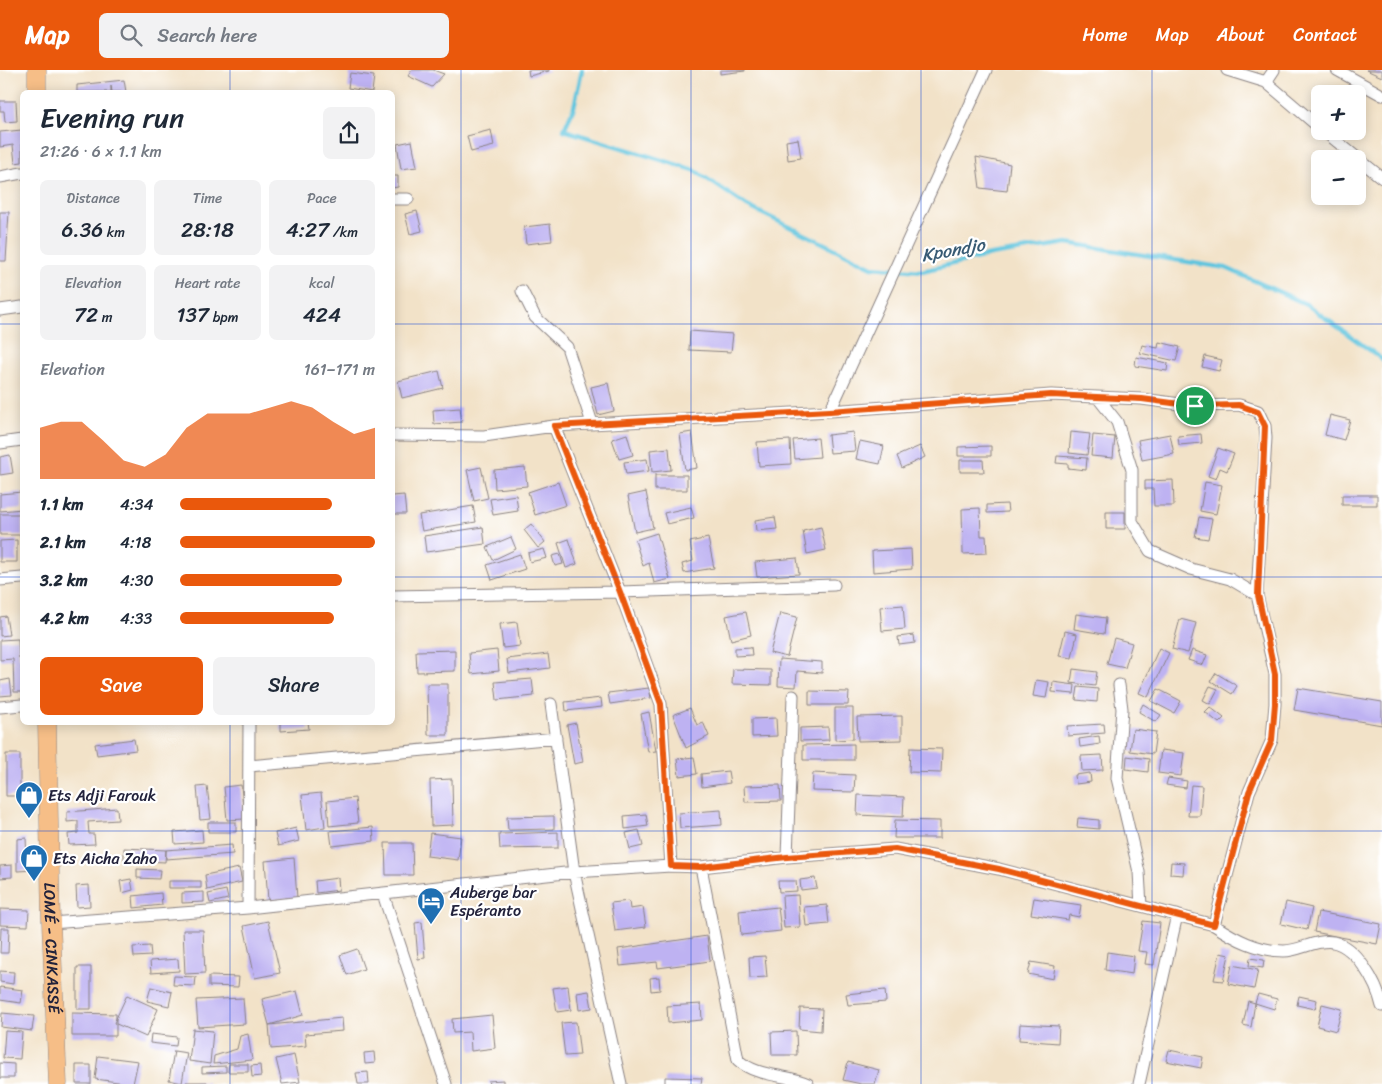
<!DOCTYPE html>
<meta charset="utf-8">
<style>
:root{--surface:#fff;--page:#f2f2f3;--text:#1f2937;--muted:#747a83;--accent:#ea580c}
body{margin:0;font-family:Sriracha,sans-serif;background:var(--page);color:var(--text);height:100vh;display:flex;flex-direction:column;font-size:19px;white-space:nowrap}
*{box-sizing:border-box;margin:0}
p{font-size:16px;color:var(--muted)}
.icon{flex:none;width:28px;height:28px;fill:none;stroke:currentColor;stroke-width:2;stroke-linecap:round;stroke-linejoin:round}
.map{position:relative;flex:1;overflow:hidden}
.details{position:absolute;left:20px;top:20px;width:375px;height:635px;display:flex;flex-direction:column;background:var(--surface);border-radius:8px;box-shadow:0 2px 12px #0003}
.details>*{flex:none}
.fabs{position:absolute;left:1311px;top:15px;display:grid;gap:10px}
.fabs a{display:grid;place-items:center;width:55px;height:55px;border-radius:8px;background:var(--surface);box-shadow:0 2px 12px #0003;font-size:25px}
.pin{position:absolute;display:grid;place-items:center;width:42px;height:42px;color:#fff;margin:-21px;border:2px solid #fff;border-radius:50%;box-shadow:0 1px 5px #0007}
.round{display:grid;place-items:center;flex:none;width:52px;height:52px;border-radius:8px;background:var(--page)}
.overview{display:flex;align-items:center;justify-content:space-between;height:85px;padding:0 20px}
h1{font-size:28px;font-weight:600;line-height:38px}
.metrics{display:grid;grid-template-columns:repeat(3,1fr);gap:8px;height:85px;padding:5px 20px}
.metrics div{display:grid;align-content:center;border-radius:8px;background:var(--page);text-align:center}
.metrics b{font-size:21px;font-weight:600}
.metrics small{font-size:14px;font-weight:400}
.metrics p{font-size:14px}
.chart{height:140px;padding:10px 20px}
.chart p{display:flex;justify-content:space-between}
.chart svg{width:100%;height:90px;margin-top:5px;fill:var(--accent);opacity:.7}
.primary-button{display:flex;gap:10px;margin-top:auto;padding:10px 20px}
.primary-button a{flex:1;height:58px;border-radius:8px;background:var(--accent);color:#fff;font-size:20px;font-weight:600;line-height:58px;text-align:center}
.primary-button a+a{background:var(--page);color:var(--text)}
ul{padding:0 20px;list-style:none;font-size:16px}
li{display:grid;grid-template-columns:80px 60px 1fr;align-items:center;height:38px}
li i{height:12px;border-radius:6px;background:var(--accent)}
header{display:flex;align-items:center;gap:30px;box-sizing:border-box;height:70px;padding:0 25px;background:var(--accent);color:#fff}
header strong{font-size:24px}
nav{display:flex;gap:28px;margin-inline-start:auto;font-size:18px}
.search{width:350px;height:45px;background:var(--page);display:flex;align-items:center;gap:12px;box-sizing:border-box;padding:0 18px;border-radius:8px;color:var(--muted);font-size:19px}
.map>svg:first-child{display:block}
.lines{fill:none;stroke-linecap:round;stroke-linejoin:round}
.stream{stroke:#60c5de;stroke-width:4.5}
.building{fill:#beb2f2}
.minor-casing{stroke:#8a8282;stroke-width:13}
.trunk-casing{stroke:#8a8282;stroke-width:19}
.minor{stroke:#fff;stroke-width:11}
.trunk{stroke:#f6be87;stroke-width:18}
.route-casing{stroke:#fff;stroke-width:10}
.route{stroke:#ea580c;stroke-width:6}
.grid{fill:none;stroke:#1d4ed8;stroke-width:1;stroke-opacity:0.55}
.labels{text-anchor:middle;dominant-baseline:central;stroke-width:4.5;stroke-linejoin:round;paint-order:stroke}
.poi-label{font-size:16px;fill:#22223b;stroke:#fff;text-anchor:start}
.street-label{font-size:16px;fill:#22223b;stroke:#fff}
.water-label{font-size:18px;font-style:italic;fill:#385b74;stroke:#fff}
</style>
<header>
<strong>Map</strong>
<div class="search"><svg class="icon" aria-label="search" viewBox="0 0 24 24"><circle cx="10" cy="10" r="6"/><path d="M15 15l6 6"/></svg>Search here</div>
<nav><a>Home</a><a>Map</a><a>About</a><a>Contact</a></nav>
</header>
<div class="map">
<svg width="1382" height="1014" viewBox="0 0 1382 1014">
<rect width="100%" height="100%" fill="#fff"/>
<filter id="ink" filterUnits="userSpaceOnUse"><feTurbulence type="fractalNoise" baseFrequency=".02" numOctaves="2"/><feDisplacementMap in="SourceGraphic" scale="10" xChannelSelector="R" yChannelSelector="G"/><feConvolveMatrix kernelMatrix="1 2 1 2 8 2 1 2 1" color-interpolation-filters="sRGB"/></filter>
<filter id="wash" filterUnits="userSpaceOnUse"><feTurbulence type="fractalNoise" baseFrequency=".0096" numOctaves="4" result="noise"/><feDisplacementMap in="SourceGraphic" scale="20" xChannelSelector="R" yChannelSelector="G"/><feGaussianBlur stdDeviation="1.12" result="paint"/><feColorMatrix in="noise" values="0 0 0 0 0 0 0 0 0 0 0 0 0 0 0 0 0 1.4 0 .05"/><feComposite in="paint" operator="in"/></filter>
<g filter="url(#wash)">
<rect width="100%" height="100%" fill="#f2e2c8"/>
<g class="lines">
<path class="stream" d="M582 0 574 37 564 60 694 100 747 136 872 197 922 201 991 185 1067 173 1226 198 1306 234 1382 289"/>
</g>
<g id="blocks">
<path class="building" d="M412 0H433L444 4 432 17 408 6Z
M528 0H549V1L529 6Z
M720 0H745V1L720 4Z
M1366 0H1382V7Z
M350 3 374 6 372 22 348 18Z
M124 10 126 22H112L111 16V22H77V15Z
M0 31H16L17 51 5 52 4 41H0Z
M22 60V92L15 93 13 75 0 77V62Z
M491 60 494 76 471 82 467 66Z
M798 69 801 88 788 90 786 71Z
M412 71 417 97 401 99 397 74Z
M976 87 1010 94 1007 121 980 118Z
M392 106H398V117L392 118Z
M417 141 422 161 410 164 405 144Z
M0 142H9L6 191H0Z
M550 154 552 171 526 174 524 157Z
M690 261 733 264 731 282 689 280Z
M1159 272 1180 277 1176 291 1140 283 1142 275 1158 278Z
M1205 286 1222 290 1219 301 1202 297Z
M1136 287 1168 293 1167 301 1135 296Z
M439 301 443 318 402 328 398 311Z
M608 313 614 341 598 345 591 317Z
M460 338 462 352 434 354 433 340Z
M1330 345 1350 350 1344 370 1325 365Z
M692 362 697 398 685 400 680 364Z
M853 362 855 381 830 383 828 365Z
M1071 362 1090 364 1087 385 1069 383Z
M627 364 633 385 619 389 612 369Z
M1170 364 1174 384 1142 390 1138 370Z
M1201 364 1202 373 1179 375 1178 366Z
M1093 365 1115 367 1113 388 1091 386Z
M818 368 820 387 795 389 793 370Z
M790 370 791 394 759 396 757 372Z
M860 371 884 376 880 394 856 389Z
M920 376 925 387 902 398 897 386Z
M991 376V386H958V377Z
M669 378 671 400 652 402 650 380Z
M1218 378 1234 384 1227 401 1220 398 1216 409 1208 406Z
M10 385 13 403 0 405V387Z
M1057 386 1087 388 1086 400 1068 398V394L1056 393Z
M647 389 649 401 626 404 624 392Z
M960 390H983L984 402H960Z
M481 397 488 428 474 431 467 400Z
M525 397 527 416 495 419 494 400Z
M655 405H687V420H655Z
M1173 410 1174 436H1154L1153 419H1145V411Z
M558 412 566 435 535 445 528 422Z
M1205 412 1222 415 1216 444 1200 441Z
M22 422V439L0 441V424Z
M646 422 653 458 635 462 628 426Z
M404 425 406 444H392V426Z
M516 425 518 441 493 445 490 429Z
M1342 425H1377V435H1342Z
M1007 434 1008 442 987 443V435Z
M473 436 476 452 422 461 419 445Z
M691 437 694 448 667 454 664 443Z
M980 438 981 466H986L987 483 963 484 962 439Z
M1106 442H1125V459H1106Z
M0 444H22V465H0Z
M775 447 777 459 756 461 755 450Z
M1199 447 1212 449 1208 469 1195 467Z
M531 454 545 472 538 478 524 460Z
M483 457 485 474 426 482 424 466Z
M821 457 826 480 807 484 803 461Z
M657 463 670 509 654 513 649 493 643 496 635 470Z
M511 467 516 479 493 490 487 477Z
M708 468 714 498 684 503 682 494 693 491 690 472Z
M569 469 577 494 566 498 558 473Z
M17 470V492H0V471Z
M544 479 547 488 530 492 528 483Z
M911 479 912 499 873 502 872 481Z
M520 484 525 499 492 510 487 495Z
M560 484 563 494 555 496 552 486Z
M797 488 799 504 757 507 755 492Z
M903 535 905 559 882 561 880 537Z
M746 542 751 565 731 570 726 546Z
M780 543 797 547 787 587 770 583Z
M1076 544 1106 548 1104 564 1074 559Z
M6 546 9 565 0 566V547Z
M1180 549 1196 553 1188 583 1172 579Z
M517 552 520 576 503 578 500 554Z
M1065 561 1077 564 1072 588 1059 586Z
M914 565 915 573 899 575 898 567Z
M1114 568 1132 573 1125 598 1107 594Z
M18 569 19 588H22V622H14L13 589 0 590V570Z
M751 577 752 585 735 586V578Z
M1159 578 1169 583 1148 627 1139 623Z
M455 580V601L417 602 416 581Z
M497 580 499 601 471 604 469 583Z
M1192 580 1207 585 1203 595 1188 590Z
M548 584 550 598 509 603 507 589Z
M779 589 822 592V603L797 601 796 617 778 616Z
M733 599 771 600V615L732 614Z
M1073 599 1097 602 1095 616 1071 613Z
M1216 603 1237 616 1232 624 1211 611Z
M10 609 12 625 0 626V611Z
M532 609 534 626 497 630 495 612Z
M1036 610 1049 612 1046 628 1033 626Z
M1053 612 1075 615 1074 624 1052 622Z
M427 614H448V665H428Z
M1210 616 1218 619 1210 634 1203 630Z
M1078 617 1098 619 1097 632 1076 630Z
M649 618 651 628 610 634 608 623Z
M1298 618 1382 632V655L1294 640Z
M1158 619 1181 631 1174 643 1151 631Z
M809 621 849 622 848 635H809Z
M601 628 602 637 566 641 565 632Z
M1143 634 1161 645 1156 652 1139 642Z
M1210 637 1224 648 1219 653 1205 642Z
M690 638 697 655 703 652 709 666 686 678 673 645Z
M835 638H853V669L835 670Z
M649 642 656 681 648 682 641 644Z
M902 646V670L858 671 857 647Z
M776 648 777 666 752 667V649Z
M281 652H308L309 659 281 661Z
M576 653 583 692 574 694 567 655Z
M1104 654 1105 663 1068 666 1067 656Z
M828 657 829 670 800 671V658Z
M1133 659 1156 662 1153 684 1130 681Z
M1099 666 1100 674 1080 677 1079 669Z
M134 669 136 680 97 685 95 674Z
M854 674V690H803V675Z
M910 678 942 679 941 703 909 702Z
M1161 680 1184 683 1181 706 1158 703Z
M6 684H20V726H6Z
M1102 685 1103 700 1082 701 1081 686Z
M1127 686 1149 689 1148 702 1126 699Z
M694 687 697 704 679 706 677 689Z
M728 701 730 713 702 717 701 704Z
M813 703 855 705 854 722 812 721Z
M1090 703 1091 712 1076 714 1075 705Z
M1168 708 1187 711 1186 718 1166 715Z
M452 709 453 755 431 756 430 710Z
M241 715 244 749 227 750 224 717Z
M780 715 781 731 745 732 744 716Z
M1191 715 1202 716 1200 746H1188Z
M207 716 211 749 200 750 197 717Z
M321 723 325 757 306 760 302 725Z
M858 725 904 727 903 747 857 745Z
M355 728 358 753 329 756 327 731Z
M117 738 118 750 88 752 89 764H94L95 774 69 775 68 764 78 763V751L67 752V742Z
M721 740 722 755 680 758 679 743Z
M646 744 648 756 625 759 624 746Z
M554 746V759L508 760 507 747Z
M1078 748 1099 750V759L1077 757Z
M895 750 940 751V768H894Z
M208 752H236V762H208Z
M373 757 374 771 332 776 330 761Z
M296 758 299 771 278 776 275 763Z
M202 760 203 772 175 774 174 762Z
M639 760 643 776 630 779 626 763Z
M558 762V778L500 779 499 764Z
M430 763 461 767 458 790 427 786Z
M26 768 27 790 35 789V800L17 801V769Z
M385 773H412L413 805H386Z
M232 775 233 784 166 789V780Z
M124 778 166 780 165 792 124 790Z
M294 788 297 828 268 830 265 791Z
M1171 792 1184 793 1183 805 1170 804Z
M12 795V807L0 808V796Z
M239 798 242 812 207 820 205 805Z
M137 799 160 800 159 809 137 808Z
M338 808 339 820 316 823 315 811Z
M815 808 817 818 801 820 800 810Z
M131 809 133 820 122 823 120 811Z
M169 811H201V818H169Z
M778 811H796L797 821 779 822Z
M89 815 90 836 77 837 76 816Z
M226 820 228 829 210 833 208 824Z
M204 822V832L182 833V823Z
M161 823 162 835 134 838 133 826Z
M798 825 800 857 784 858 782 826Z
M1034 828 1081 835 1079 847 1069 845 1068 850 1031 844Z
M629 831 630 839 643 837 646 857 615 861 611 833Z
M1286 832 1312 838 1307 860 1281 854Z
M827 835 829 854 806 856 804 837Z
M778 837 781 861 741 865 739 841Z
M0 839 29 840 28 856 0 855Z
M1318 842 1381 854 1377 874 1314 862Z
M268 851 280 903 255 908 244 856Z
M1143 851 1160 853 1154 895 1145 894 1147 882 1138 881Z
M422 852 425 888 418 889 415 853Z
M1 858H9L8 883H0Z
M183 860H203L205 903 185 904Z
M707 866 710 891 658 898 657 892 620 896 618 879Z
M150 876 151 886 134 887 133 877Z
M357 879 364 899 347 905 340 885Z
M1107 882 1134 886 1132 904 1105 900Z
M1220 883 1229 885 1223 911 1214 910Z
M765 886 767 907 750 908 749 887Z
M1250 888 1264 890 1263 898 1249 896Z
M178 889 179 901 151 903 150 891Z
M1031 892 1055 896 1053 909 1028 904Z
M1232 895 1258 900 1254 919 1228 914Z
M77 897H91V939H77Z
M0 901 14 902 13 914 0 912Z
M174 906 196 907 195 916 173 915Z
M209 906 239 907 238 917 209 916Z
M659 907 660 920 651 921 650 908Z
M568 916 571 940 557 942 553 918Z
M0 917 23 920 21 933 0 930Z
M151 917 172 922 169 936 147 931Z
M885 920 886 932 848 935 846 924Z
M297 921 303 945 269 955 262 929Z
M589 921 592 938 579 940 577 923Z
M1258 924 1277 929 1274 939 1255 933Z
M127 925 158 939 146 967 114 953Z
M1299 926 1317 930 1315 939 1297 935Z
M243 928 245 954 198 957 196 930Z
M1248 931 1255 933 1251 957 1243 955Z
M701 934 702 950 668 953 667 936Z
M1322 934 1342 939 1336 961 1317 956Z
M800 938 822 939 821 961 799 959Z
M2 943 34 946 32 961 1 957Z
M72 943 116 944V966H72Z
M492 945 495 978 471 981 470 962 453 963 452 949Z
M342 948 343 961 305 964 306 976 271 979 269 955Z
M576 952 580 985 565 986 561 953Z
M1020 954 1059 956 1058 973 1019 970Z
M193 959 213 961 210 994 189 991Z
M5 961 22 962 20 989 3 988Z
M796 961 797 985H772L771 962Z
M151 964 177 967 176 976 150 973Z
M248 964 252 990 213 994 214 986 237 979 240 966Z
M1169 980 1203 987 1201 998 1166 991Z
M174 981 187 983 182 1013 169 1010Z
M374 982 375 993 365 994 364 983Z
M294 985 300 1012 282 1014 276 989Z
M98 986 138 991 133 1014 95 1009Z
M848 992 879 1000 875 1014H861L843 1010Z
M0 993 14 994V1008H0Z
M229 994H248V1002H228Z
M76 995H91V1014H76Z
M260 995 261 1006 252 1007 251 996Z
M226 996V1002L202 1003V997Z
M368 1002 369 1014H358L356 1003Z
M665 1007 702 1008 701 1014H665Z
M503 1010V1014H489L488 1011Z
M186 1012H207V1014H186Z"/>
</g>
</g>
<g filter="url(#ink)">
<use href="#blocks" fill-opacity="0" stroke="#8a8282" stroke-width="1"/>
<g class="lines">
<g class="minor-casing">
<path id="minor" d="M1227 0 1266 12 1320 58
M1337 0 1382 25
M1266 12 1274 0
M1324 61 1382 108
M0 107 22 103
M392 129H408
M522 221 535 247 567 277 592 353
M0 240 22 237
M1098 328 1117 352 1132 400V451L1150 481 1191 499 1230 509 1257 525
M830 341 986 0
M554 356 620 522 661 634 671 796
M392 365 484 366 554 356 830 341 1051 325 1142 329 1195 336 1239 335 1258 341 1265 356 1266 368 1257 525 1275 604V634L1272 670 1249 722 1214 855
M0 373 22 370
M0 510 22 508
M392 526 620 522 834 515
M1119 615 1122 639 1117 708 1139 802 1141 836
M551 634 574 802 621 1014
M0 637 22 635
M249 696 556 668
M787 787 793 626
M701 797 738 990C756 1007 786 1004 808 1014
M383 824 446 1014
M248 838 249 652
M51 853 248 838 574 802 671 796 701 797 787 787 895 779 999 799 1214 855C1235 869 1258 881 1284 881 1300 881 1316 869 1333 872 1357 877 1377 914 1382 936
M1139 1014 1177 845"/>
</g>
<g class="trunk-casing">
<g id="trunk">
<path d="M37 0V22"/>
<path id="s1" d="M47 652 51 853 58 1014"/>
</g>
</g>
<use href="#minor" class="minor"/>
<use href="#trunk" class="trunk"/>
</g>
</g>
<g class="lines" filter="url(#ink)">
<g class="route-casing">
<path id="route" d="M1051 325 1142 329 1195 336 1239 335 1258 342 1265 356 1258 525 1275 604V634L1272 670 1249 722 1214 855 999 799 895 779 787 787 701 797 671 796 661 634 620 522 554 356 830 341Z"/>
</g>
<use href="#route" class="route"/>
</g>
<path class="grid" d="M230 0V22M461 0V1014M691 0V1014M921 0V1014M1152 0V1014M0 254H22M392 254H1382M0 507H22M392 507H1382M230 652V1014M0 761H1382"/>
<defs>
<g id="shop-pin" transform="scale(1.4375)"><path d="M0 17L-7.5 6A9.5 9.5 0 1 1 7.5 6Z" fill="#1f6fb2" stroke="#fff"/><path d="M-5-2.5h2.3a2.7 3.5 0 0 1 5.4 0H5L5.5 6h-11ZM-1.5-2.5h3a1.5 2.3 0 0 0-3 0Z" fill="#fff"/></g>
<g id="hotel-pin" transform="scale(1.4375)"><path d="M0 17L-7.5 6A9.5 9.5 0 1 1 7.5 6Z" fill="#1f6fb2" stroke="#fff"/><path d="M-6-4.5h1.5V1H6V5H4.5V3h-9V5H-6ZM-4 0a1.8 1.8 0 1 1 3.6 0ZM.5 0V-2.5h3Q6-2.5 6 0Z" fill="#fff"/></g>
</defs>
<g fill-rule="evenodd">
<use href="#shop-pin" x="29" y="725"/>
<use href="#shop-pin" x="34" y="788"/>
<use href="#hotel-pin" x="431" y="831"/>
</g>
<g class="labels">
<g class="poi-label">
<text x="48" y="725">Ets Adji Farouk</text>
<text x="53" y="788">Ets Aicha Zaho</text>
<text x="450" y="822">Auberge bar<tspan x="450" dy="18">Espéranto</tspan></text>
</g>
<g class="street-label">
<text stroke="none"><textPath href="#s1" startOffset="226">LOMÉ - CINKASSÉ</textPath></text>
</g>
<g class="water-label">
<text transform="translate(953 180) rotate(-10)">Kpondjo</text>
</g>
</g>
</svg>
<div class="fabs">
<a>+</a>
<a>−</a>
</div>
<div class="pin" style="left:1195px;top:336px;background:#1e9e55"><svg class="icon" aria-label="arrive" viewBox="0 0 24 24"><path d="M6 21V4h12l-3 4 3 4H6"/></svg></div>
<section class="details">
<div class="overview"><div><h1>Evening run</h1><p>21:26 · 6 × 1.1 km</p></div><a class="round"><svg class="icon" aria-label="share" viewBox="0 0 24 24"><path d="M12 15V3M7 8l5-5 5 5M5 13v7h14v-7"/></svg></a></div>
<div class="metrics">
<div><p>Distance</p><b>6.36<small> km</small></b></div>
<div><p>Time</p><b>28:18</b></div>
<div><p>Pace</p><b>4:27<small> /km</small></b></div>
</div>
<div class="metrics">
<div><p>Elevation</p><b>72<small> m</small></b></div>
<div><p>Heart rate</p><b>137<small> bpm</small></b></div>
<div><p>kcal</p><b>424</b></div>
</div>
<div class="chart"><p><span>Elevation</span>161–171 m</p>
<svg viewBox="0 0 160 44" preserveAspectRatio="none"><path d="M0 44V19L10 16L20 16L30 25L40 35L50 38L60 32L70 19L80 12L90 12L100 12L110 9L120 6L130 9L140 16L150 22L160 19V44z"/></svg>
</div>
<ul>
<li><b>1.1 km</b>4:34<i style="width:78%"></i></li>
<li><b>2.1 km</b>4:18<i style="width:100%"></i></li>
<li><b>3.2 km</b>4:30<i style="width:83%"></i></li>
<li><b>4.2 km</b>4:33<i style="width:79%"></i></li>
</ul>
<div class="primary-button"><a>Save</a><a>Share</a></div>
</section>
</div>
